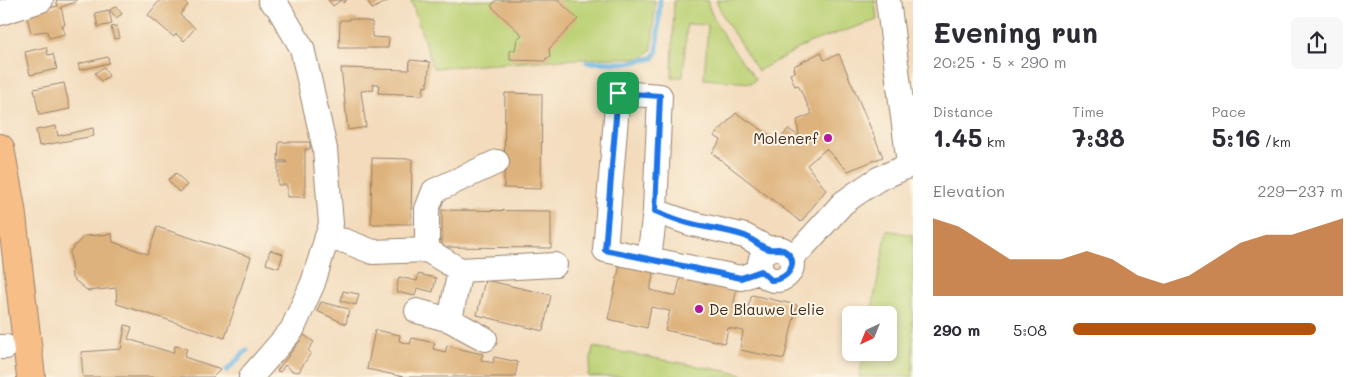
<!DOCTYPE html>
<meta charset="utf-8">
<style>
:root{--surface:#fff;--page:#f7f7f7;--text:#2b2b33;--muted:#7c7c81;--accent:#b45309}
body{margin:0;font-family:Mali,sans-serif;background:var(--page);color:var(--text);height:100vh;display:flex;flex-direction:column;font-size:19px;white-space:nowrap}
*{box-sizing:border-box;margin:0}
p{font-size:16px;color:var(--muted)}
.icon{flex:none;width:28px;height:28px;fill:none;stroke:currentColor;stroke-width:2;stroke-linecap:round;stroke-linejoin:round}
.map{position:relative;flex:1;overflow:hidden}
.sheet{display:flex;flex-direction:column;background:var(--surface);width:450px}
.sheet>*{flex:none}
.needle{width:32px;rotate:223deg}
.tools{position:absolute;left:842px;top:306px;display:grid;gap:10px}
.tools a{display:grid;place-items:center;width:55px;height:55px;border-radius:8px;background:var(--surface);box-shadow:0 2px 8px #0003;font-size:25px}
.pin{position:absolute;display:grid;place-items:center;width:42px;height:42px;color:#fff;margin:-21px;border-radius:10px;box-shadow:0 2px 8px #0006}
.round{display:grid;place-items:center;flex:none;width:52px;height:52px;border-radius:8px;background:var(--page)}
.summary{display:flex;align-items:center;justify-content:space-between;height:85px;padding:0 20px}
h1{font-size:28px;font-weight:700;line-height:38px}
.metrics{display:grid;grid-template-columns:repeat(3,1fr);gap:8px;height:85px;padding:5px 20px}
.metrics div{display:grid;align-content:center}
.metrics b{font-size:25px;font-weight:700}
.metrics small{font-size:14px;font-weight:400}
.metrics p{font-size:14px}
.chart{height:140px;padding:10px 20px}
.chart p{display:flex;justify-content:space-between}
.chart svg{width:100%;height:90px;margin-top:5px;fill:var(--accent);opacity:.7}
ul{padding:0 20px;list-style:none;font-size:16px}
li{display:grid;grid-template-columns:80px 60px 1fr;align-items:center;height:38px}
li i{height:12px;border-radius:6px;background:var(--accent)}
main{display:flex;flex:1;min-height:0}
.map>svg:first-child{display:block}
.green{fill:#bcd276;stroke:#7c7e4a}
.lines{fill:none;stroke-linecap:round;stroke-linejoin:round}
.stream{stroke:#69b6e3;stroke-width:5}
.building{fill:#deb27c}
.minor-casing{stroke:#97826d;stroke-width:26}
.major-casing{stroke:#97826d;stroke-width:30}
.minor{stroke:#fff;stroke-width:24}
.major{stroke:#f7be87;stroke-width:28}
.route-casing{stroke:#fff;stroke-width:10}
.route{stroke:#1a73e8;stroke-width:6}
.poi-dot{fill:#b5179e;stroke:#fcf5e5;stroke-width:2}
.labels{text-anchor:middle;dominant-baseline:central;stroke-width:4;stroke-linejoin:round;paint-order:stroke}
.poi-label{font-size:15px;fill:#3b2a1e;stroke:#fcf5e5;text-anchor:end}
</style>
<main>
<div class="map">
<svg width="913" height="377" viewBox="0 0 913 377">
<rect width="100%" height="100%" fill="#fcf5e5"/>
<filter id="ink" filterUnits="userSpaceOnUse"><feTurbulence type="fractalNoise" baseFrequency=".02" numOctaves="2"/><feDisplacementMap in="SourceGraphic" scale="10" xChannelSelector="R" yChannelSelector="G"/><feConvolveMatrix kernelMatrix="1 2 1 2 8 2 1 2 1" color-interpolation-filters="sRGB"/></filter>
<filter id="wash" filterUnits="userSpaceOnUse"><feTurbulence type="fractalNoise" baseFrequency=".0096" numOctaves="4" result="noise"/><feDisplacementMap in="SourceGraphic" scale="20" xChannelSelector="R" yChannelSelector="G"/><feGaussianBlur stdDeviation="1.12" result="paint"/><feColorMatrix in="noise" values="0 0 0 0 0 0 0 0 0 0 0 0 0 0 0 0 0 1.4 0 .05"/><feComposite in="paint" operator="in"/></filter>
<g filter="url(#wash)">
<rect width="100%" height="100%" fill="#f3dbbc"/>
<path class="green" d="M411 0H655L652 49 643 58C573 57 503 64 433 68Z
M674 0H707C713 26 739 57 756 79L751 83 704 79 708 25 687 24 683 77H672Z
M716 0H875L877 20 811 42 758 71 725 20Z
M887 230 913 235V377H859L864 353 889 352V315H871Z
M593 347 742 374 741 377H588Z"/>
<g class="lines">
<path class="stream" d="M587 62 628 63 653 58 657 52 660 0
M227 370 247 350"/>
</g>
<g id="blocks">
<path class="building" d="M56 0H76V2L61 7 65 25H62L65 34 49 38 47 31 31 33 26 13 58 6Z
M160 0H186L185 2 188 5 180 15 195 28 184 41 176 34 174 37 148 15Z
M328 0H347L343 3 341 0 333 6Z
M367 0H390L372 9Z
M496 0H560L559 1 578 19 549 49 550 58H546V61L510 60V50H515L517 39 522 35 491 6Z
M116 6 122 14 116 18 110 10Z
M109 10 112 24 98 27 95 13Z
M349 18 372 22V37L389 38 388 48H339L340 20H349Z
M117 26 120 38 114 39 111 27Z
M46 47 48 55 53 54 57 69 30 75 25 52Z
M821 52 824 60 839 54 883 157 848 171 826 149 807 165 826 190 801 222 712 153 721 140 714 136 736 113 779 141 788 129 799 136 797 120 812 114 798 85 795 86 790 74 795 72 794 66Z
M108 57 109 63 80 70 78 64Z
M410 60 430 62 427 87 424 86 423 95 378 93 379 84H373L374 90 361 91 366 127 348 130 341 68 409 70Z
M104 67 109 76 101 81 95 73Z
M64 83 70 109 39 115 34 89Z
M505 93 542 94 541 189 504 188Z
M56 126 58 136 93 128 94 136 39 146 36 130Z
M279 142H310V149H305V197H287V185H278V163H287L286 161H278Z
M372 158 412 159 411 224H371Z
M176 173 187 185 179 192 168 180Z
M442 210 551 211V248L442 247Z
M157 227 251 257 225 338 117 304 116 288 88 291 72 278 70 251 84 236 112 234 113 242 148 254Z
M270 250 283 254 279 268 266 264Z
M621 260 655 267 650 290 676 296 681 275 737 287 733 307 747 310 752 295 797 305 784 359 740 350 743 331 728 328 725 343 665 330 670 311 651 307 647 328 608 319Z
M418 274 436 278 433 292 417 288 415 296 396 292 399 277 417 281Z
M485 280 551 295 543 331 477 315Z
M343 291 359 294 356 305 341 301Z
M321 302 349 309 346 324 317 311Z
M125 325 132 327 128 339 173 353 175 346 181 347 187 349 184 357 221 369 213 377H83L81 352 121 349Z
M375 330 400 335 399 341 410 344 412 338 435 343 433 349 445 352 447 346 483 354 481 360 493 363 494 357 518 362 515 377H404L367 369Z
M304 335 314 342 308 350 311 353 301 368 299 372 292 371 285 365 280 372 277 371Z"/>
</g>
</g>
<g filter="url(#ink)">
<use href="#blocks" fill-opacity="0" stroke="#97826d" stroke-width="1"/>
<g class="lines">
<g class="minor-casing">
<path id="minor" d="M888 0 909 164
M0 13 41 0
M655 211 689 223 745 236 769 249
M326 239 345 241 373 252 427 250 460 270 555 265
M760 264a16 16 0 1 1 32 0a16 16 0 1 1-32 0Z
M427 250V209L434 191 497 162
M790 257 803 247 843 203 857 193 878 179 913 164
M649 259 655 211 660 96 618 93 605 250 741 278 761 271
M417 311 450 320 485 339
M450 320 460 270
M0 347H6
M251 377 292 330 313 283 331 224 325 149 302 48 278 7 270 0"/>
</g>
<g class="major-casing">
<path id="major" d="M0 148 11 208 31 377"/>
</g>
<use href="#minor" class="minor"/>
<use href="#major" class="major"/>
</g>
</g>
<g class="lines" filter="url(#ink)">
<g class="route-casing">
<path id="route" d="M618 93 660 96 655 211C667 216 679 221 692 224 709 228 728 230 745 236 753 239 761 248 769 249 774 250 778 248 783 250 802 260 788 281 771 280L761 271 741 278 605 250Z"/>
</g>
<use href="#route" class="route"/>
</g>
<g class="poi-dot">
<circle cx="828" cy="138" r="5"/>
<circle cx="699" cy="309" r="5"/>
</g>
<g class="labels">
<g class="poi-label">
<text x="818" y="138">Molenerf</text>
<text x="709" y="309" text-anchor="start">De Blauwe Lelie</text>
</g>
</g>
</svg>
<div class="tools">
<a><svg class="needle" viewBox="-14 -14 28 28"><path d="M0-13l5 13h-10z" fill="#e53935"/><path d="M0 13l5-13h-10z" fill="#7c7c81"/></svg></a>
</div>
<div class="pin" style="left:618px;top:93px;background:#1e9e55"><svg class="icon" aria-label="arrive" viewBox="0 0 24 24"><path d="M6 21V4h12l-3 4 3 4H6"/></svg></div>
</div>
<section class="sheet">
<div class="summary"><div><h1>Evening run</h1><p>20:25 · 5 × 290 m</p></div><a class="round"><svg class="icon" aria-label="share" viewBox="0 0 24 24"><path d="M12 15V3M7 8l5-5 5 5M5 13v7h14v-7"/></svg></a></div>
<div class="metrics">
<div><p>Distance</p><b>1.45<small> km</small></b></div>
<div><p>Time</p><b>7:38</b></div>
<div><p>Pace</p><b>5:16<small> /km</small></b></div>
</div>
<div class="chart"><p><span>Elevation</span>229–237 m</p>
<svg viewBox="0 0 160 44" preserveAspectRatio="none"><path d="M0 44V6L10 10L20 18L30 26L40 26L50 26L60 22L70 26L80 34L90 38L100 34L110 26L120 18L130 14L140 14L150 10L160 6V44z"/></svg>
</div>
<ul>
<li><b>290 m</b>5:08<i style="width:90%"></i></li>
</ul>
</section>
</main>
